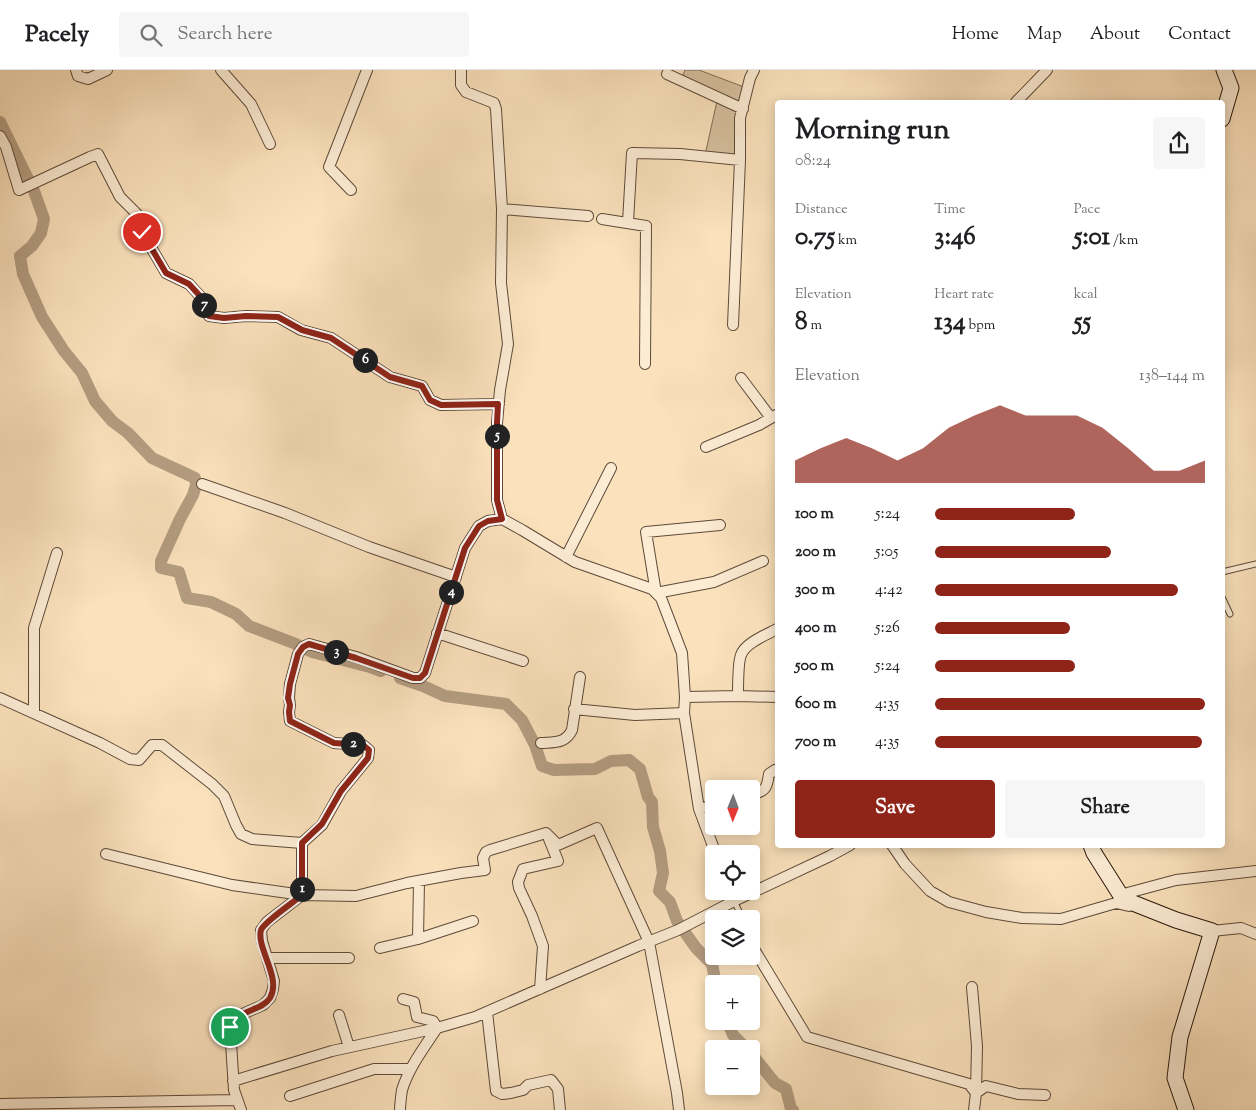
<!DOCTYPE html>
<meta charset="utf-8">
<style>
:root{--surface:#fff;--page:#f6f6f6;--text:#202124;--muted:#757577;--line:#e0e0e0;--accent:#8f2418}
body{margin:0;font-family:"Sorts Mill Goudy",serif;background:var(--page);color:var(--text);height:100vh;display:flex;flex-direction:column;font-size:19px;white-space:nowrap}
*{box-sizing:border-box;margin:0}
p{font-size:16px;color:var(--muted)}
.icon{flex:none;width:28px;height:28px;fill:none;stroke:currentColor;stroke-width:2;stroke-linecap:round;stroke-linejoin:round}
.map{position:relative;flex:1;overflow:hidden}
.side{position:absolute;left:775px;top:30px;width:450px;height:748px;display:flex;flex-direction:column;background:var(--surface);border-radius:5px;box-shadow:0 2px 12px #0003}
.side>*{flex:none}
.needle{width:32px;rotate:181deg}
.tools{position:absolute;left:705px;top:710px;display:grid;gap:10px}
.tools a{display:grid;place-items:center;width:55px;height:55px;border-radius:5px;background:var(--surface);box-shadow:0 2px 12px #0003;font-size:25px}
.pin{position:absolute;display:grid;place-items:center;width:42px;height:42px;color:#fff;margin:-21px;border:2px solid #fff;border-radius:50%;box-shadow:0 1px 5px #0007}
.km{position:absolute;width:25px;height:25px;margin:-12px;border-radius:50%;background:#222;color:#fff;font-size:14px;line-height:25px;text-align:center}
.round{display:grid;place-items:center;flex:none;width:52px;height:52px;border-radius:5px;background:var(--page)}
.summary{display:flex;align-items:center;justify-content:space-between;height:85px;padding:0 20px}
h1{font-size:28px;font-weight:800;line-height:38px}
.figures{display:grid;grid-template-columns:repeat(3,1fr);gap:8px;height:85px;padding:5px 20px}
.figures div{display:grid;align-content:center}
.figures b{font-size:25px;font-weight:800}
.figures small{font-size:14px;font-weight:400}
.figures p{font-size:14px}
.chart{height:140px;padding:10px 20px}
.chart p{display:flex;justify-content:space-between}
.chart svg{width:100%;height:90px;margin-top:5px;fill:var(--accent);opacity:.7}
.action{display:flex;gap:10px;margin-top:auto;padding:10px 20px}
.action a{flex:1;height:58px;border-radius:5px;background:var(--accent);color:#fff;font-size:20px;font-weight:800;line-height:58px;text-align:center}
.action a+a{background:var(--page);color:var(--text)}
ul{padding:0 20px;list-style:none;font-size:16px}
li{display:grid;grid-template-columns:80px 60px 1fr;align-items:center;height:38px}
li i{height:12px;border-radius:6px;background:var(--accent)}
header{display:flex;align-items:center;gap:30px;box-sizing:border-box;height:70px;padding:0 25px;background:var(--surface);border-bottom:1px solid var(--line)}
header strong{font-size:24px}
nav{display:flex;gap:28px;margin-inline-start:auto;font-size:18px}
.search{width:350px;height:45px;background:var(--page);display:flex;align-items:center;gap:12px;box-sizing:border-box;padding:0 18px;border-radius:5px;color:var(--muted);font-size:19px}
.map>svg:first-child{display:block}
.green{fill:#d7c09f;stroke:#806c56}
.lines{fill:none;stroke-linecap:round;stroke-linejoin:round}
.canal{stroke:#b49d81;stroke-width:12}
.lane-casing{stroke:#5e4a39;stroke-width:7}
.street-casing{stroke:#5e4a39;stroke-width:12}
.secondary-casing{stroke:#2a180d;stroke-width:17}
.lane{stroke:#fcecd4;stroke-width:5}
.street{stroke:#fcecd4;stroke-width:10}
.secondary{stroke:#fcecd4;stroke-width:15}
.route-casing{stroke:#fff;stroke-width:10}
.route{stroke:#8f2418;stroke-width:6}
</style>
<header>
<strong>Pacely</strong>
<div class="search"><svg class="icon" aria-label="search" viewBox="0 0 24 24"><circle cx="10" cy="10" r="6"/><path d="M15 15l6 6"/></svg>Search here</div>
<nav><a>Home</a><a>Map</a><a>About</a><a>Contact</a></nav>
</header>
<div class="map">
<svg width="1256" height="1040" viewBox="0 0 1256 1040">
<rect width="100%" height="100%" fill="#fbe2bd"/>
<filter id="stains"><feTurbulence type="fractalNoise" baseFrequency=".004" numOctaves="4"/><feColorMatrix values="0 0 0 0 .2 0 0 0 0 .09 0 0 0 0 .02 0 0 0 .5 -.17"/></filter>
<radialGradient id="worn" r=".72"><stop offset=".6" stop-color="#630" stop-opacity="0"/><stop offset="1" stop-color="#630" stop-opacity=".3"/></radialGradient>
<path class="green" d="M685 0H699L744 17 739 33 681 10Z
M717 31 740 40V90L705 85Z"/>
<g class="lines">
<path class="canal" d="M0 52 28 109
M34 121 44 149 41 163 32 176 20 186 23 204 42 247 64 281 82 303 95 331 112 351 128 363 152 388 195 408 196 415 193 425 180 449 161 491V498L179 502 187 528 211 532 236 544 249 556 296 574 312 582 370 597 381 601
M400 608 423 616 445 626 506 634 522 650 535 675 542 696 554 700 595 699 611 691 629 690 640 699 648 727 652 732 653 757 660 781 663 803 659 821 670 832 677 851 696 878 712 894 716 914
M727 951 733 965 747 979
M751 983 775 1013 786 1019 791 1039 793 1040"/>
<g class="lane-casing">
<path id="lane" d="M1222 502 1256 494
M1222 527 1230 544
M734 831 743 849"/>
</g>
<g class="street-casing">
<path id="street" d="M76 0 78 6 88 9 107 0
M221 0 251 34 270 74
M461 0V15L466 22 494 33 496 39 502 139 501 213 508 274 500 320 497 353V430L502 449
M667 4 743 39
M1016 32 1047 0
M0 66 6 77 19 120 90 87 98 84 120 127 137 144 142 162 166 203 189 214 200 226 209 246 224 248 246 246 278 247 301 260 331 268 390 307 422 316 430 330 441 335 499 334
M351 120 329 97 367 0
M502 139 588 146
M602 149 646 156 645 294
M628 152 632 83 680 84 740 90V48L750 8 754 0
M733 255 740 90
M741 308 771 348
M706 377 759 355 778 344
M202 414 285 443 369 477 456 507
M720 455 646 462 656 523 714 512 763 491
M566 487 611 398
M437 563 523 591
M738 626C738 617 738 592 741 585 745 573 766 565 777 559
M685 627 738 626 778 627
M0 628 100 673 130 689 139 690 152 675H162L212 714 224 726 236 755 241 764 252 769 302 773 322 755 341 721 368 688 369 680 363 675 334 673 290 651 289 642 290 635 289 628 290 614 298 584 303 577 309 574 356 587 413 608H420L425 603 465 478 479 456 488 451 502 449 522 460 575 492 652 519 661 528 682 583 685 627 684 643 699 739 716 784
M574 639 635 645 684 643
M34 643V558L57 483
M541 673C555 672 565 674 572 660L580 607
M751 725C765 721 767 719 769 704L775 700 778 699
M699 739 714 735
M892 775 905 794 930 821 949 832 986 842 1022 848 1061 849 1116 833 1129 836
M106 784 232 815 302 825V773
M730 821 734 831
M1120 825 1176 810 1256 801
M1212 861 1241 858 1256 864
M418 869 473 851
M751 874 807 967 969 1014 976 1023 974 1040
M380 878 418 869 419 811
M267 888H349
M972 917 977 976 976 1023
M540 919 543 876 532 846 519 818 518 812 523 799 558 791 549 769
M487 942 496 1021 502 1024 511 1023 523 1020 528 1015 551 1010 558 1019 560 1040
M339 945 349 977
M233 1011 332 981 437 958 433 951 417 947 414 932 403 929
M976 1023 986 1016 1018 1024 1045 1025
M290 1026 374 999H411
M0 1034 237 1030
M241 1040 234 1020 230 957 237 948 247 942 263 935 270 928 273 919 274 911 262 871 261 860 267 852 302 825 356 826 407 813 461 803 485 800 483 788 486 782 490 780 546 763 558 775 597 758 649 872 677 1023 679 1040
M400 1040C400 1034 401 1027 402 1020 409 997 424 978 437 958L475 947 638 876 678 860 734 831 830 786 850 775"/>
</g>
<g class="secondary-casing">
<path id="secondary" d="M1222 49 1231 18 1224 0
M1091 775 1094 783 1123 829 1176 850 1212 861 1180 967 1175 1008 1186 1040"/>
</g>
<use href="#lane" class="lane"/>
<use href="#street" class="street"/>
<use href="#secondary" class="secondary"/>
</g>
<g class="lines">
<g class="route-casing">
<path id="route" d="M142 162 166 203 189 214 200 226 209 246 224 248 246 246 278 247 302 260 331 268 390 307 422 316 430 330 441 335 498 334 497 353V430L502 449 488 451 479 456 465 478 425 603 420 608H413L356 588 309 574 303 577 298 584 290 614 288 628 290 635 289 642 290 651 334 673 363 675 369 680 368 688 341 721 322 754 302 773V825C294 832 264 852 261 860 256 878 282 908 270 928 263 939 247 939 237 948 235 950 232 954 230 957"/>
</g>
<use href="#route" class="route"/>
</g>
<rect width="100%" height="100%" filter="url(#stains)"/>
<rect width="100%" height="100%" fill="url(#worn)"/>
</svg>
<div class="tools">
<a><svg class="needle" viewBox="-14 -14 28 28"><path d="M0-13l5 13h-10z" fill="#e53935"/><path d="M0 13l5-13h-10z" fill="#757577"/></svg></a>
<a><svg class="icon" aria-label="locate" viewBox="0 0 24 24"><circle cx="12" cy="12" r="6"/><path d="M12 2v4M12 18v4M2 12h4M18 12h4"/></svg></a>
<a><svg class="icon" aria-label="layers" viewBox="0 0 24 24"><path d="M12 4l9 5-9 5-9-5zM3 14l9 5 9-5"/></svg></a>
<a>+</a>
<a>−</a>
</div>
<div class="pin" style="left:230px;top:957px;background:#1e9e55"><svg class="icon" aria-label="arrive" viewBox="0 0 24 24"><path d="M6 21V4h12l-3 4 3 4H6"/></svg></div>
<div class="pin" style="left:142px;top:162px;background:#d93025"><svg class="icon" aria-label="check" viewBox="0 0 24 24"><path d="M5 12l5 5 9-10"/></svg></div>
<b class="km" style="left:302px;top:819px">1</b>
<b class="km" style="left:353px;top:674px">2</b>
<b class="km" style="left:336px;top:582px">3</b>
<b class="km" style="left:451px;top:522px">4</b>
<b class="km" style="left:497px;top:366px">5</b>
<b class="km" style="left:365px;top:290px">6</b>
<b class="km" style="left:204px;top:235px">7</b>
<section class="side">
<div class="summary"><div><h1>Morning run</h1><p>08:24</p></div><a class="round"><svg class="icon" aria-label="share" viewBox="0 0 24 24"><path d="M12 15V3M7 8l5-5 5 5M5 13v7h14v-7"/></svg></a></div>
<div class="figures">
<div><p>Distance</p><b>0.75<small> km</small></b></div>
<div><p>Time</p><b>3:46</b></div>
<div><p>Pace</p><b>5:01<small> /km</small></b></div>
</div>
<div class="figures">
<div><p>Elevation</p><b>8<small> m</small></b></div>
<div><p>Heart rate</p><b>134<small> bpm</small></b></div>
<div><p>kcal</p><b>55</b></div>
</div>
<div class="chart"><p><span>Elevation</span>138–144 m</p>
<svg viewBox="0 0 160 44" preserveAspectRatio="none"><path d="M0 44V33L10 27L20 22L30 27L40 33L50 27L60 17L70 11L80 6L90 11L100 11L110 11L120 17L130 27L140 38L150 38L160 33V44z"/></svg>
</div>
<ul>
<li><b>100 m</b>5:24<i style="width:52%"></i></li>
<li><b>200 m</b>5:05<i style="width:65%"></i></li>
<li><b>300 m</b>4:42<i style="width:90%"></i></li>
<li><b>400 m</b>5:26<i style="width:50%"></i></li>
<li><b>500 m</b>5:24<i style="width:52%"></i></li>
<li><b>600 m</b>4:35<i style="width:100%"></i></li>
<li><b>700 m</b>4:35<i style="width:99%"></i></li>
</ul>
<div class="action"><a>Save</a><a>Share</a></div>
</section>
</div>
